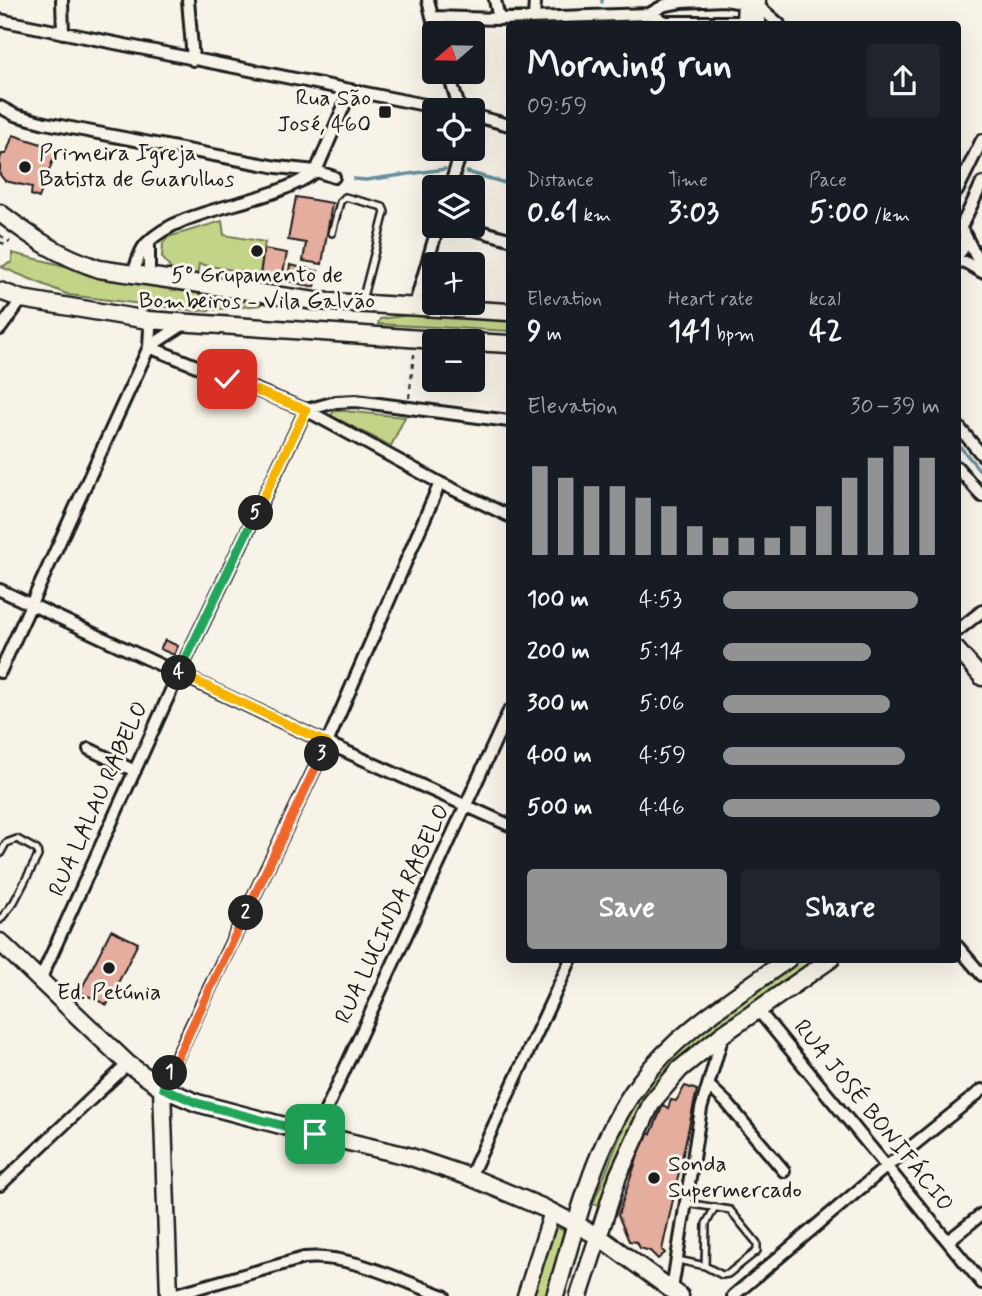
<!DOCTYPE html>
<meta charset="utf-8">
<style>
:root{--surface:#171b24;--page:#20242c;--text:#f1f3f6;--muted:#9ea1a6;--accent:#919294}
body{margin:0;font-family:Mynerve,sans-serif;background:var(--page);color:var(--text);height:100vh;display:flex;flex-direction:column;font-size:26px;white-space:nowrap}
*{box-sizing:border-box;margin:0}
p{font-size:23px;color:var(--muted)}
.icon{flex:none;width:38px;height:38px;fill:none;stroke:currentColor;stroke-width:2;stroke-linecap:round;stroke-linejoin:round}
.map{position:relative;flex:1;overflow:hidden}
.side{position:absolute;left:506px;top:21px;width:455px;height:942px;display:flex;flex-direction:column;background:var(--surface);border-radius:7px;box-shadow:0 7px 28px #0002}
.side>*{flex:none}
.needle{width:46px;rotate:250deg}
.fabs{position:absolute;left:422px;top:21px;display:grid;gap:14px}
.fabs a{display:grid;place-items:center;width:63px;height:63px;border-radius:7px;background:var(--surface);box-shadow:0 7px 28px #0002;font-size:35px}
.pin{position:absolute;display:grid;place-items:center;width:60px;height:60px;color:#fff;margin:-30px;border-radius:14px;box-shadow:0 4px 10px #0006}
.km{position:absolute;width:35px;height:35px;margin:-18px;border-radius:50%;background:#222;color:#fff;font-size:19px;line-height:35px;text-align:center}
.round{display:grid;place-items:center;flex:none;width:74px;height:74px;border-radius:7px;background:var(--page)}
.headline{display:flex;align-items:center;justify-content:space-between;height:119px;padding:0 21px}
h1{font-size:38px;font-weight:700;line-height:52px}
.figures{display:grid;grid-template-columns:repeat(3,1fr);gap:10px;height:119px;padding:7px 21px}
.figures div{display:grid;align-content:center}
.figures b{font-size:30px;font-weight:700}
.figures small{font-size:19px;font-weight:400}
.figures p{font-size:19px}
.chart{height:196px;padding:14px 21px}
.chart p{display:flex;justify-content:space-between}
.chart svg{width:100%;height:126px;margin-top:7px;stroke:var(--accent);stroke-width:6}
.action{display:flex;gap:14px;margin-top:auto;padding:14px 21px}
.action a{flex:1;height:80px;border-radius:7px;background:var(--accent);color:#fff;font-size:28px;font-weight:700;line-height:80px;text-align:center}
.action a+a{background:var(--page);color:var(--text)}
ul{padding:0 21px;list-style:none;font-size:23px}
li{display:grid;grid-template-columns:112px 84px 1fr;align-items:center;height:52px}
li i{height:18px;border-radius:9px;background:var(--accent)}
.map>svg:first-child{display:block}
.green{fill:#c3d488;stroke:#707852;stroke-width:2}
.lines{fill:none;stroke-linecap:round;stroke-linejoin:round}
.stream{stroke:#638f9e;stroke-width:3.5}
.building{fill:#e5ad9d;stroke:#1c1c1c;stroke-width:2}
.service-casing{stroke:#1c1c1c;stroke-width:10}
.minor-casing{stroke:#1c1c1c;stroke-width:16}
.tertiary-casing{stroke:#1c1c1c;stroke-width:19}
.secondary-casing{stroke:#1c1c1c;stroke-width:21}
.path{stroke:#1c1c1c;stroke-width:2;stroke-dasharray:5 5;stroke-linecap:butt}
.service{stroke:#f7f3e8;stroke-width:5}
.minor{stroke:#f7f3e8;stroke-width:10}
.tertiary{stroke:#f7f3e8;stroke-width:14}
.secondary{stroke:#f7f3e8;stroke-width:16}
.split-1-casing{stroke:#fff;stroke-width:14}
.split-2-casing{stroke:#fff;stroke-width:14}
.split-3-casing{stroke:#fff;stroke-width:14}
.split-4-casing{stroke:#fff;stroke-width:14}
.split-5-casing{stroke:#fff;stroke-width:14}
.split-6-casing{stroke:#fff;stroke-width:14}
.split-1{stroke:#22a559;stroke-width:9}
.split-2{stroke:#f0652b;stroke-width:9}
.split-3{stroke:#f0652b;stroke-width:9}
.split-4{stroke:#f5b400;stroke-width:9}
.split-5{stroke:#22a559;stroke-width:9}
.split-6{stroke:#f5b400;stroke-width:9}
.poi-dot{fill:#1c1c1c;stroke:#f7f3e8;stroke-width:2.5}
.labels{text-anchor:middle;dominant-baseline:central;stroke-width:6;stroke-linejoin:round;paint-order:stroke}
.poi-label{font-size:23px;fill:#1c1c1c;stroke:#f7f3e8;text-anchor:start}
.street-label{font-size:23px;fill:#1c1c1c;stroke:#f7f3e8}
</style>
<div class="map">
<svg width="982" height="1296" viewBox="0 0 982 1296">
<rect width="100%" height="100%" fill="#f7f3e8"/>
<filter id="ink" filterUnits="userSpaceOnUse"><feTurbulence type="fractalNoise" baseFrequency=".0143" numOctaves="2"/><feDisplacementMap in="SourceGraphic" scale="14" xChannelSelector="R" yChannelSelector="G"/><feConvolveMatrix kernelMatrix="1 2 1 2 8 2 1 2 1" color-interpolation-filters="sRGB"/></filter>
<g filter="url(#ink)">
<path class="green" d="M222 221 224 235 265 242 260 275 199 264 197 277 173 272 162 257 163 243 168 237Z
M12 253 102 275 199 291 262 305 198 311 69 295 1 267 12 262Z
M410 315 509 317V331L378 324 380 319Z
M337 411H344L405 417 391 446 331 416 333 412Z
M798 959H822L673 1071 603 1208 593 1204 633 1104 664 1063 707 1026Z
M549 1225 571 1233 553 1296H528Z"/>
<g class="lines">
<path class="stream" d="M602 2V0
M467 172 509 184
M354 179 366 180 445 169
M957 443 982 473"/>
</g>
<path class="building" d="M13 135 57 149 39 198 31 195 32 187 5 181 0 175V159L2 154H6Z
M296 197 332 203 322 264 303 261 306 243 288 240Z
M264 249 287 253 282 278 260 275Z
M290 265 318 271 315 287 287 281Z
M165 640 178 646 174 655 160 649Z
M111 930 138 943 107 1005 80 992Z
M685 1086 697 1090 662 1250 665 1253 658 1259 650 1251 640 1248 637 1242 629 1241 618 1215 643 1141 646 1140 648 1134H651L663 1105 668 1108 671 1100 676 1101Z"/>
<g class="lines">
<g class="service-casing">
<path id="service" d="M332 233 340 202 345 197 383 207 385 212 362 301
M0 854 6 843 17 839 37 850 38 856 14 902 0 920
M678 1260 705 1266 722 1275 728 1274 757 1251V1243L730 1210 686 1203
M705 1266 706 1224 715 1207"/>
</g>
<g class="minor-casing">
<path id="minor" d="M62 0 63 33
M188 0 193 60
M428 0 436 33
M495 0 499 19
M649 14 666 22H750
M432 17 499 19 649 14 665 5 682 2 724 0 757 5 779 24
M534 18 535 0
M0 20 450 110
M448 72 460 110
M0 107 15 115 45 123 277 167 316 171 334 177
M472 115 509 125
M450 187 462 149
M957 191 982 140
M462 226 509 239
M961 227 982 183
M964 233 982 268
M957 256 962 250 965 236
M957 261 965 262 982 272
M134 274C136 264 139 252 146 244 183 205 271 206 316 171L350 92
M149 277V244
M414 308 438 226
M0 329 22 299
M149 347 306 410 440 483 509 516
M149 347 184 324
M957 425 982 455
M957 467 982 496
M0 590 327 743 509 825
M957 631 982 611
M0 672 149 347 150 329 148 320
M89 749 135 771
M957 946 982 975
M40 980 179 673 306 410 336 402 356 401 509 421
M758 1010 982 1283
M708 1085 727 1103 784 1171
M162 1088 327 743 440 483
M315 1134 509 711
M470 1177 571 959
M0 1185 128 1064
M948 1241 982 1214
M672 1289 701 1109 723 1035
M169 1296 304 1258C349 1253 401 1281 444 1296
M733 1296 886 1167 982 1090"/>
</g>
<g class="tertiary-casing">
<path id="tertiary" d="M957 649 982 678
M525 1296 552 1212"/>
</g>
<g class="secondary-casing">
<path id="secondary" d="M745 24 746 0
M756 24 757 0
M0 213C34 239 58 255 99 269L315 301 509 312
M0 291 22 299 148 320 450 341
M472 342 509 344
M0 942 128 1064 162 1088 197 1103 315 1134 408 1156 470 1177 544 1208 598 1236 680 1296
M162 1088 169 1296
M555 1296C577 1223 593 1145 640 1082 678 1031 737 996 788 959
M579 1296 618 1176 652 1102 680 1069 723 1034 831 959"/>
</g>
<path class="path" d="M0 235 8 241
M0 242 6 245 10 240
M409 398 414 354"/>
<use href="#service" class="service"/>
<use href="#minor" class="minor"/>
<use href="#tertiary" class="tertiary"/>
<use href="#secondary" class="secondary"/>
</g>
</g>
<g class="lines" filter="url(#ink)">
<g class="split-1-casing">
<path id="split-1" d="M170 1073 163 1088 197 1103 315 1134"/>
</g>
<g class="split-2-casing">
<path id="split-2" d="M170 1073 246 913"/>
</g>
<g class="split-3-casing">
<path id="split-3" d="M246 913 322 754"/>
</g>
<g class="split-4-casing">
<path id="split-4" d="M179 673 327 743 322 754"/>
</g>
<g class="split-5-casing">
<path id="split-5" d="M179 673 256 513"/>
</g>
<g class="split-6-casing">
<path id="split-6" d="M227 379 306 410 256 513"/>
</g>
<use href="#split-1" class="split-1"/>
<use href="#split-2" class="split-2"/>
<use href="#split-3" class="split-3"/>
<use href="#split-4" class="split-4"/>
<use href="#split-5" class="split-5"/>
<use href="#split-6" class="split-6"/>
</g>
<g class="poi-dot">
<rect x="378" y="105" width="14" height="14" rx="3.5"/>
<circle cx="25" cy="167" r="7"/>
<circle cx="257" cy="251" r="7"/>
<circle cx="109" cy="968" r="7"/>
<circle cx="654" cy="1178" r="7"/>
</g>
<g class="labels">
<g class="poi-label">
<text x="371" y="99" text-anchor="end">Rua São<tspan x="371" dy="26">José, 460</tspan></text>
<text x="39" y="154">Primeira Igreja<tspan x="39" dy="26">Batista de Guarulhos</tspan></text>
<text x="257" y="276" text-anchor="middle">5º Grupamento de<tspan x="257" dy="26">Bombeiros - Vila Galvão</tspan></text>
<text x="109" y="993" text-anchor="middle">Ed. Petúnia</text>
<text x="668" y="1165">Sonda<tspan x="668" dy="26">Supermercado</tspan></text>
</g>
<g class="street-label">
<text transform="translate(99 799) rotate(-66)">RUA LALAU RABELO</text>
<text transform="translate(393 914) rotate(-65)">RUA LUCINDA RABELO</text>
<text transform="translate(873 1116) rotate(51)">RUA JOSÉ BONIFÁCIO</text>
</g>
</g>
</svg>
<div class="fabs">
<a><svg class="needle" viewBox="-14 -14 28 28"><path d="M0-13l5 13h-10z" fill="#e53935"/><path d="M0 13l5-13h-10z" fill="#9ea1a6"/></svg></a>
<a><svg class="icon" aria-label="locate" viewBox="0 0 24 24"><circle cx="12" cy="12" r="6"/><path d="M12 2v4M12 18v4M2 12h4M18 12h4"/></svg></a>
<a><svg class="icon" aria-label="layers" viewBox="0 0 24 24"><path d="M12 4l9 5-9 5-9-5zM3 14l9 5 9-5"/></svg></a>
<a>+</a>
<a>−</a>
</div>
<div class="pin" style="left:315px;top:1134px;background:#1e9e55"><svg class="icon" aria-label="arrive" viewBox="0 0 24 24"><path d="M6 21V4h12l-3 4 3 4H6"/></svg></div>
<div class="pin" style="left:227px;top:379px;background:#d93025"><svg class="icon" aria-label="check" viewBox="0 0 24 24"><path d="M5 12l5 5 9-10"/></svg></div>
<b class="km" style="left:170px;top:1073px">1</b>
<b class="km" style="left:246px;top:913px">2</b>
<b class="km" style="left:322px;top:754px">3</b>
<b class="km" style="left:179px;top:673px">4</b>
<b class="km" style="left:256px;top:513px">5</b>
<section class="side">
<div class="headline"><div><h1>Morning run</h1><p>09:59</p></div><a class="round"><svg class="icon" aria-label="share" viewBox="0 0 24 24"><path d="M12 15V3M7 8l5-5 5 5M5 13v7h14v-7"/></svg></a></div>
<div class="figures">
<div><p>Distance</p><b>0.61<small> km</small></b></div>
<div><p>Time</p><b>3:03</b></div>
<div><p>Pace</p><b>5:00<small> /km</small></b></div>
</div>
<div class="figures">
<div><p>Elevation</p><b>9<small> m</small></b></div>
<div><p>Heart rate</p><b>141<small> bpm</small></b></div>
<div><p>kcal</p><b>42</b></div>
</div>
<div class="chart"><p><span>Elevation</span>30–39 m</p>
<svg viewBox="0 0 160 44" preserveAspectRatio="none"><path d="M5 44V13M15 44V17M25 44V20M35 44V20M45 44V24M55 44V27M65 44V34M75 44V38M85 44V38M95 44V38M105 44V34M115 44V27M125 44V17M135 44V10M145 44V6M155 44V10"/></svg>
</div>
<ul>
<li><b>100 m</b>4:53<i style="width:90%"></i></li>
<li><b>200 m</b>5:14<i style="width:68%"></i></li>
<li><b>300 m</b>5:06<i style="width:77%"></i></li>
<li><b>400 m</b>4:59<i style="width:84%"></i></li>
<li><b>500 m</b>4:46<i style="width:100%"></i></li>
</ul>
<div class="action"><a>Save</a><a>Share</a></div>
</section>
</div>
